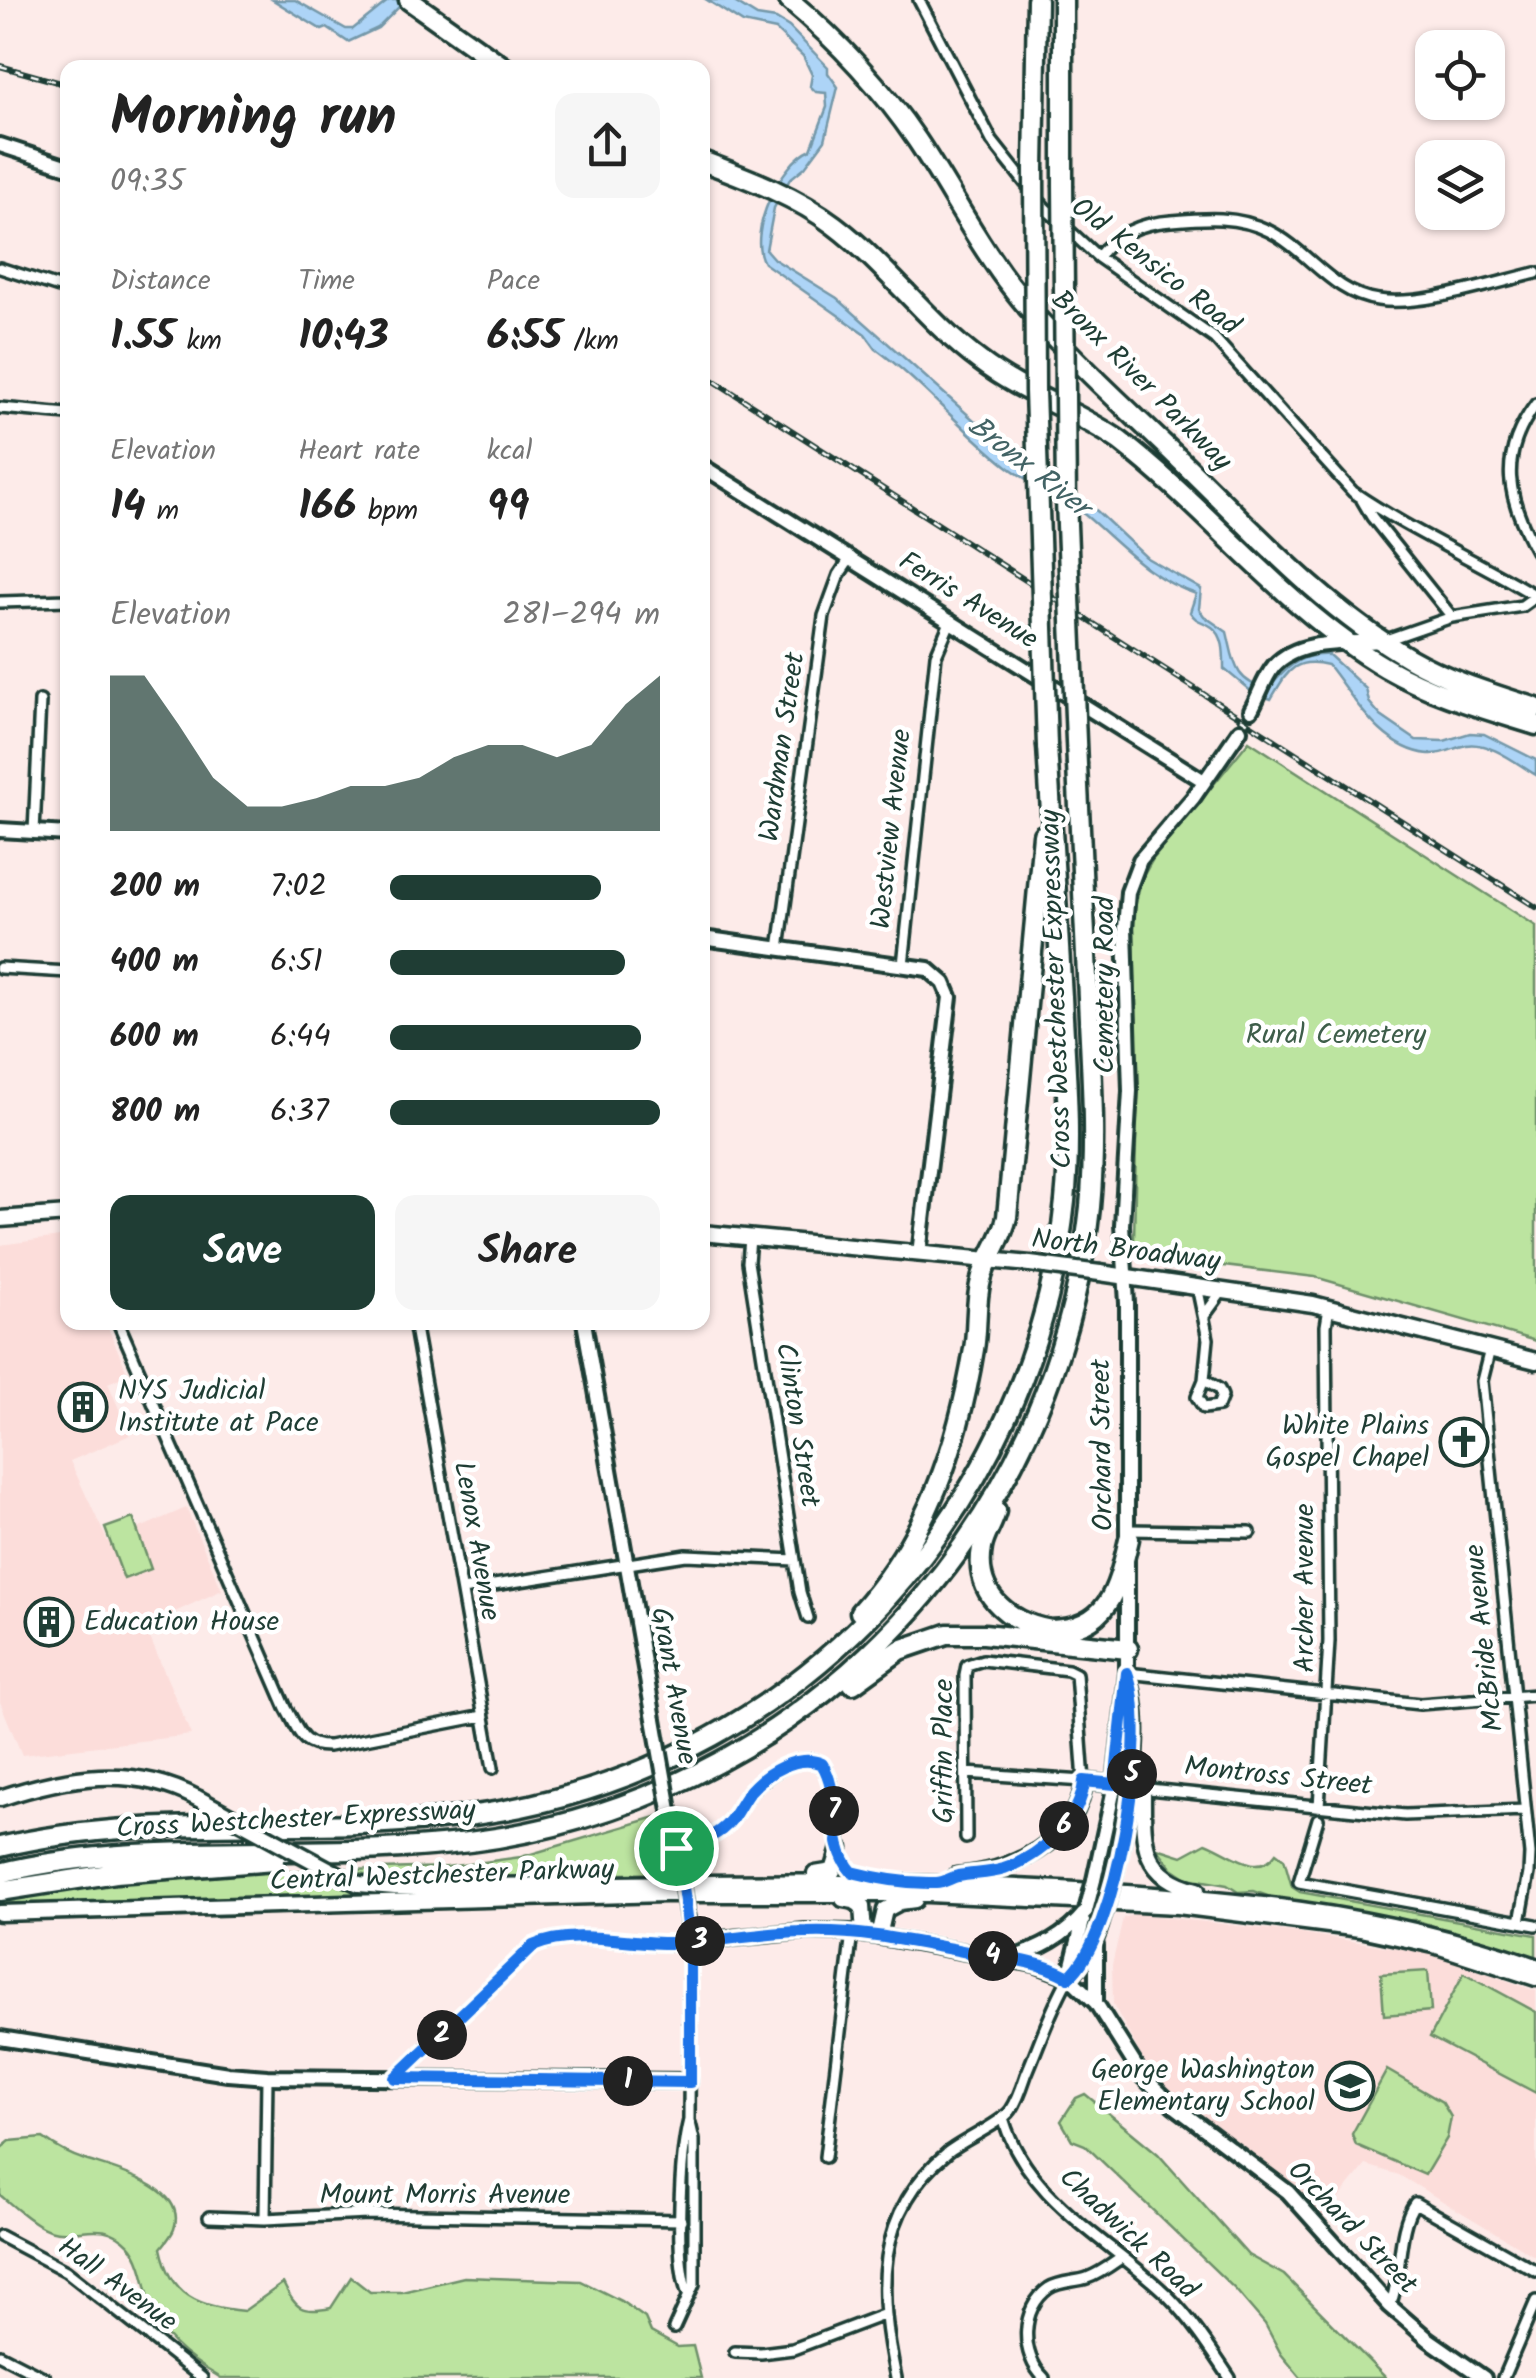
<!DOCTYPE html>
<meta charset="utf-8">
<style>
:root{--surface:#fff;--page:#f6f6f6;--text:#222;--muted:#767676;--accent:#1f3d34}
body{margin:0;font-family:Kalam,sans-serif;background:var(--page);color:var(--text);height:100vh;display:flex;flex-direction:column;font-size:38px;white-space:nowrap}
*{box-sizing:border-box;margin:0}
p{font-size:32px;color:var(--muted)}
.icon{flex:none;width:55px;height:55px;fill:none;stroke:currentColor;stroke-width:2;stroke-linecap:round;stroke-linejoin:round}
.map{position:relative;flex:1;overflow:hidden}
.details{position:absolute;left:60px;top:60px;width:650px;height:1270px;display:flex;flex-direction:column;background:var(--surface);border-radius:20px;box-shadow:0 2px 8px #0004}
.details>*{flex:none}
.buttons{position:absolute;left:1415px;top:30px;display:grid;gap:20px}
.buttons a{display:grid;place-items:center;width:90px;height:90px;border-radius:20px;background:var(--surface);box-shadow:0 2px 8px #0004;font-size:50px}
.pin{position:absolute;display:grid;place-items:center;width:85px;height:85px;color:#fff;margin:-42px;border:5px solid #fff;border-radius:50%;box-shadow:0 2px 10px #0007}
.km{position:absolute;width:50px;height:50px;margin:-25px;border-radius:50%;background:#222;color:#fff;font-size:28px;line-height:50px;text-align:center}
.round{display:grid;place-items:center;flex:none;width:105px;height:105px;border-radius:20px;background:var(--page)}
.summary{display:flex;align-items:center;justify-content:space-between;height:170px;padding:0 50px}
h1{font-size:55px;font-weight:700;line-height:75px}
.metrics{display:grid;grid-template-columns:repeat(3,1fr);gap:15px;height:170px;padding:10px 50px}
.metrics div{display:grid;align-content:center}
.metrics b{font-size:42px;font-weight:700}
.metrics small{font-size:28px;font-weight:400}
.metrics p{font-size:28px}
.chart{height:280px;padding:20px 50px}
.chart p{display:flex;justify-content:space-between}
.chart svg{width:100%;height:180px;margin-top:10px;fill:var(--accent);opacity:.7}
.button{display:flex;gap:20px;margin-top:auto;padding:20px 50px}
.button a{flex:1;height:115px;border-radius:20px;background:var(--accent);color:#fff;font-size:40px;font-weight:700;line-height:115px;text-align:center}
.button a+a{background:var(--page);color:var(--text)}
ul{padding:0 50px;list-style:none;font-size:32px}
li{display:grid;grid-template-columns:160px 120px 1fr;align-items:center;height:75px}
li i{height:25px;border-radius:12px;background:var(--accent)}
.map>svg:first-child{display:block}
.built{fill:#fcddda}
.green{fill:#bce4a0;stroke:#6e906a;stroke-width:2.5}
.water{fill:#add4f7;stroke:#7498a9;stroke-width:2.5}
.lines{fill:none;stroke-linecap:round;stroke-linejoin:round}
.street-casing{stroke:#1f3d34;stroke-width:16}
.secondary-casing{stroke:#1f3d34;stroke-width:20}
.primary-casing{stroke:#1f3d34;stroke-width:21}
.highway-casing{stroke:#1f3d34;stroke-width:25}
.street{stroke:#fff;stroke-width:9}
.secondary{stroke:#fff;stroke-width:12}
.primary{stroke:#fff;stroke-width:14}
.highway{stroke:#fff;stroke-width:18}
.rail-casing{stroke:#1f3d34;stroke-width:6}
.rail{stroke:#fff;stroke-width:2.5;stroke-dasharray:8;stroke-linecap:butt}
.secondary-bridge-casing{stroke:#1f3d34;stroke-width:20;stroke-linecap:butt}
.primary-bridge-casing{stroke:#1f3d34;stroke-width:21;stroke-linecap:butt}
.highway-bridge-casing{stroke:#1f3d34;stroke-width:25;stroke-linecap:butt}
.secondary-bridge{stroke:#fff;stroke-width:12}
.primary-bridge{stroke:#fff;stroke-width:14}
.highway-bridge{stroke:#fff;stroke-width:18}
.route-casing{stroke:#fff;stroke-width:20}
.route{stroke:#1a73e8;stroke-width:12}
.labels{text-anchor:middle;dominant-baseline:central;stroke-width:9;stroke-linejoin:round;paint-order:stroke}
.street-label{font-size:28px;fill:#1f3d34;stroke:#fff}
.park-label{font-size:28px;fill:#3e5e4a;stroke:#fff}
.poi-label{font-size:28px;fill:#1f3d34;stroke:#fff;text-anchor:start}
.water-label{font-size:30px;font-style:italic;fill:#426365;stroke:#fff}
</style>
<div class="map">
<svg width="1536" height="2378" viewBox="0 0 1536 2378">
<rect width="100%" height="100%" fill="#fdebe9"/>
<filter id="ink" filterUnits="userSpaceOnUse"><feTurbulence type="fractalNoise" baseFrequency=".01" numOctaves="2"/><feDisplacementMap in="SourceGraphic" scale="20" xChannelSelector="R" yChannelSelector="G"/><feConvolveMatrix kernelMatrix="1 2 1 2 8 2 1 2 1" color-interpolation-filters="sRGB"/></filter>
<g filter="url(#ink)">
<path class="built" d="M67 1236 68 1322 106 1323 128 1374 108 1383 130 1435 70 1461 108 1542 186 1508 222 1590 145 1626 191 1735 22 1755 0 1702V1245Z
M1137 1914 1300 1933 1429 1953 1536 1991V2257L1399 2175 1366 2165 1322 2219 1269 2168 1176 2100 1150 2072 1113 2004 1112 1965 1123 1918Z"/>
<path class="green" d="M1249 741 1536 926V1341L1315 1277 1150 1257 1138 1252 1134 1242 1137 1088 1134 913 1141 880 1153 859Z
M133 1518 151 1569 124 1579 105 1528Z
M659 1816 670 1873 385 1879 348 1870 447 1867 521 1857Z
M1206 1843C1227 1850 1258 1880 1276 1853L1284 1859 1292 1887 1300 1892 1536 1935V1959L1415 1920 1393 1921 1368 1913 1301 1901H1281L1254 1891 1238 1892 1227 1885 1187 1878 1172 1868 1157 1848 1182 1856Z
M311 1870 336 1884 379 1895 0 1905V1897C96 1875 212 1872 311 1870Z
M1428 1971 1431 2011 1384 2015 1381 1974Z
M1464 1973 1536 2012V2093L1430 2037Z
M1387 2070 1442 2102 1451 2117 1447 2138 1425 2175 1356 2145 1352 2134Z
M1085 2094 1158 2154 1248 2255 1284 2275 1386 2378H1301L1281 2354 1265 2324 1235 2289 1085 2145 1072 2140 1061 2121 1076 2098Z
M43 2138C55 2147 70 2155 85 2160 111 2169 189 2186 174 2229 172 2235 165 2243 161 2248 171 2297 198 2306 244 2311L283 2283C296 2309 301 2314 331 2308L351 2277 370 2292H402L464 2277 581 2281 621 2301 645 2318 651 2332 678 2347 693 2346 701 2378H221C195 2363 161 2340 152 2309 146 2291 143 2259 129 2245 100 2216 79 2239 49 2230 35 2226 13 2206 0 2195V2149L10 2141Z"/>
<path class="water" d="M273 0H295L346 29H353L389 0H406L378 28 348 42 327 28 322 30Z
M707 0H731L757 16 776 19 789 27 828 67V73L838 87 825 140 805 167 790 179 774 208 766 250 774 259 837 298 993 437 1097 511 1147 558 1201 589 1199 609 1204 616 1227 632C1234 660 1233 682 1268 689 1286 668 1299 653 1329 655L1366 689 1369 702 1381 716 1416 740 1444 741 1470 733 1484 734 1536 760V775C1517 764 1490 741 1466 745 1453 748 1443 755 1429 754 1381 749 1355 699 1328 665 1293 656 1287 673 1271 699L1253 693 1224 669C1224 655 1225 636 1212 627 1202 620 1197 623 1190 612L1196 594C1149 579 1121 545 1085 515 1061 496 1031 485 1007 466 961 430 923 383 876 349L865 334 764 263C746 233 781 162 811 149L827 107 826 93 816 92 810 86 812 75 803 56 776 30 743 23Z"/>
<g class="lines">
<g class="street-casing">
<path id="street" d="M919 0 992 141 1045 208 1098 257 1214 338 1353 492C1404 527 1463 554 1517 585L1536 596 1522 606 1452 617 1383 641
M1098 257C1116 233 1142 223 1171 221 1205 218 1237 215 1269 231 1308 250 1332 294 1378 300 1420 307 1493 283 1536 273
M0 268 68 290
M1536 404C1497 456 1507 498 1536 551
M0 408 68 414
M1362 500 1372 517 1452 617
M0 602 68 600
M34 832 40 701
M779 949 824 616 839 575 851 557
M903 965 936 655 951 620
M0 968 68 972
M750 1238 748 1262 800 1592 808 1618
M1197 1286 1208 1339 1204 1380
M1204 1316 1223 1290
M118 1322 286 1708C299 1730 300 1747 329 1746L483 1716
M414 1322 493 1768
M1490 1349 1482 1381 1530 1854 1529 1873 1520 1922
M1204 1380 1219 1389 1222 1396 1218 1406 1204 1408 1197 1397Z
M1129 1530 1250 1532
M462 1590 686 1555 795 1560
M1127 1673 1420 1704 1536 1695
M966 1773 1084 1781 1076 1674 1068 1670 983 1660 967 1665 965 1675 966 1838
M1139 1788 1405 1815 1525 1810
M1319 1807 1329 1641 1326 1326 1329 1308
M1318 1819 1299 1882 1536 1925
M676 1848C694 1843 712 1839 726 1826 735 1817 740 1804 748 1794 760 1778 813 1742 826 1771 836 1792 836 1824 840 1848
M395 2078 533 1946C582 1925 639 1949 690 1942L689 2120C680 2156 674 2262 688 2294
M1003 2118C1027 2201 1112 2241 1169 2297 1192 2320 1212 2351 1230 2378
M825 2157 852 1932
M209 2217 265 2219 367 2214 681 2220
M265 2219 267 2077
M0 2236 66 2271 202 2378
M1390 2306C1402 2277 1397 2227 1415 2203L1536 2271
M674 2328 694 2284V2140L690 2123
M735 2352 761 2353 793 2349 883 2315
M0 2355 45 2378
M896 2378C878 2293 873 2214 948 2152 963 2140 1002 2123 1011 2110 1018 2100 1022 2087 1026 2075 1040 2042 1051 2008 1069 1977
M1044 2378C1020 2355 1020 2308 1049 2288 1060 2281 1075 2282 1087 2278 1099 2274 1111 2265 1121 2258
M1503 2378 1536 2301"/>
</g>
<g class="secondary-casing">
<path id="secondary" d="M0 145 68 167
M702 466 1204 781
M1251 710C1259 696 1264 678 1274 666 1299 638 1349 644 1383 641
M0 830 68 834
M702 938 928 969 944 983 950 997 919 1254
M584 1322 654 1719
M1084 1781 1121 1785
M673 1827 680 1871
M1094 1880 1115 1784 1127 1673V1303L1122 1225 1130 1091 1125 928 1128 892 1140 860 1193 798 1240 730
M1113 1881C1126 1826 1149 1729 1128 1675
M688 1919 690 1942 805 1931 852 1932 1034 1964 1069 1977 1096 2003 1142 2076 1173 2105 1288 2192 1390 2306 1428 2339 1484 2378
M1009 1959C1040 1949 1065 1937 1086 1911
M1069 1977C1090 1959 1097 1939 1104 1913
M1069 1977 1083 1921
M1096 2003V1945
M0 2038 228 2074 267 2077 689 2081"/>
</g>
<g class="primary-casing">
<path id="primary" d="M0 1219 68 1214
M702 1233 1030 1264
M1100 1273 1313 1304 1536 1361
M1143 1789C1143 1837 1139 1877 1197 1890
M0 1798C67 1776 132 1764 197 1798
M815 1874 833 1871 840 1848
M956 1876C1010 1872 1078 1843 1084 1781
M343 1877 359 1884 395 1887C617 1885 839 1877 1060 1889 1227 1898 1377 1910 1536 1966
M843 1899 854 1901 862 1906 864 1934
M0 1913 665 1894H928L1178 1906 1360 1929 1434 1945 1536 1978
M879 1936 885 1910 900 1902 915 1900"/>
</g>
<g class="highway-casing">
<path id="highway" d="M409 0 505 68
M789 0C838 41 881 87 917 140 948 186 973 236 1006 280 1055 345 1117 399 1175 455 1249 526 1320 606 1409 658 1449 681 1493 694 1536 708
M702 161C747 178 796 196 834 225 887 265 926 321 980 361 1023 394 1076 410 1120 441 1212 512 1285 609 1386 668 1433 695 1485 709 1536 725
M1034 168 1037 0
M1063 185V0
M996 1511C993 1524 984 1535 982 1548 973 1598 1014 1626 1058 1631
M860 1612C927 1537 958 1447 974 1349 978 1327 975 1302 981 1280 985 1261 1002 1241 1007 1217L1043 835
M1050 1630C1110 1630 1118 1586 1129 1539
M853 1684 900 1650 947 1634H984L1128 1649
M0 1847C164 1808 335 1840 500 1811 804 1758 1033 1507 1065 1201 1072 1134 1065 1064 1062 997 1057 913 1052 830 1047 746
M0 1873C163 1834 332 1865 497 1838 815 1785 1056 1527 1090 1207 1096 1144 1092 1081 1089 1019 1085 934 1081 850 1077 765
M0 1891 116 1873 274 1861"/>
</g>
<use href="#street" class="street"/>
<use href="#secondary" class="secondary"/>
<use href="#primary" class="primary"/>
<use href="#highway" class="highway"/>
<g class="rail-casing">
<path id="rail" d="M0 66 68 85
M702 373 1536 907"/>
</g>
<use href="#rail" class="rail"/>
<g class="secondary-bridge-casing">
<path id="secondary-bridge" d="M654 1719 673 1827
M680 1871 688 1919
M1086 1911 1094 1880
M1104 1913 1113 1881"/>
</g>
<g class="primary-bridge-casing">
<path id="primary-bridge" d="M1030 1264 1100 1273
M197 1798 343 1877"/>
</g>
<g class="highway-bridge-casing">
<path id="highway-bridge" d="M1034 168 1035 391 1047 746
M1063 185 1066 501 1077 765"/>
</g>
<use href="#secondary-bridge" class="secondary-bridge"/>
<use href="#primary-bridge" class="primary-bridge"/>
<use href="#highway-bridge" class="highway-bridge"/>
</g>
</g>
<g class="lines" filter="url(#ink)">
<g class="route-casing">
<path id="route" d="M676 1848C683 1884 689 1919 690 1956V2082L395 2078 533 1946C578 1927 630 1945 677 1943 720 1942 763 1932 807 1932 863 1930 918 1943 973 1953 1005 1958 1041 1961 1069 1977 1118 1935 1150 1732 1127 1673L1115 1784 1084 1781C1081 1821 1040 1856 1004 1869 989 1874 973 1873 958 1876 950 1878 944 1883 936 1883 907 1884 879 1879 852 1872 826 1843 842 1795 822 1764 798 1753 766 1773 750 1791 740 1803 735 1820 721 1830 708 1840 692 1844 676 1848"/>
</g>
<use href="#route" class="route"/>
</g>
<defs>
<g id="building-ring" transform="scale(2.5)"><circle r="9.5" fill="#fff" stroke="#1f3d34" stroke-width="1.5"/><path d="M-4-6H4V6H1V3H-1V6H-4ZM-2.5-4.3h1.7v1.8h-1.7ZM.8-4.3h1.7v1.8H.8ZM-2.5-1h1.7V.8h-1.7ZM.8-1h1.7V.8H.8Z" fill="#1f3d34"/></g>
<g id="church-ring" transform="scale(2.5)"><circle r="9.5" fill="#fff" stroke="#1f3d34" stroke-width="1.5"/><path d="M-1.2-6h2.4v3.5h3.3v2.4h-3.3V6h-2.4V-.1h-3.3v-2.4h3.3Z" fill="#1f3d34"/></g>
<g id="school-ring" transform="scale(2.5)"><circle r="9.5" fill="#fff" stroke="#1f3d34" stroke-width="1.5"/><path d="M0-5L7-2L0 1L-7-2ZM-4 1L0 2.5L4 1V4Q0 6-4 4Z" fill="#1f3d34"/></g>
</defs>
<g fill-rule="evenodd">
<use href="#building-ring" x="83" y="1407"/>
<use href="#church-ring" x="1464" y="1442"/>
<use href="#building-ring" x="49" y="1622"/>
<use href="#school-ring" x="1350" y="2086"/>
</g>
<g class="labels">
<g class="street-label">
<text transform="translate(1155 267) rotate(38)">Old Kensico Road</text>
<text transform="translate(1141 381) rotate(45)">Bronx River Parkway</text>
<text transform="translate(968 601) rotate(32)">Ferris Avenue</text>
<text transform="translate(783 747) rotate(-82)">Wardman Street</text>
<text transform="translate(892 829) rotate(-84)">Westview Avenue</text>
<text transform="translate(1105 985) rotate(-90)">Cemetery Road</text>
<text transform="translate(1057 989) rotate(-92)">Cross Westchester Expressway</text>
<text transform="translate(1126 1251) rotate(7)">North Broadway</text>
<text transform="translate(797 1425) rotate(81)">Clinton Street</text>
<text transform="translate(1103 1445) rotate(-91)">Orchard Street</text>
<text transform="translate(476 1541) rotate(80)">Lenox Avenue</text>
<text transform="translate(1305 1588) rotate(-90)">Archer Avenue</text>
<text transform="translate(1485 1638) rotate(-96)">McBride Avenue</text>
<text transform="translate(673 1686) rotate(80)">Grant Avenue</text>
<text transform="translate(944 1751) rotate(-90)">Griffin Place</text>
<text transform="translate(1278 1777) rotate(6)">Montross Street</text>
<text transform="translate(296 1820) rotate(-3)">Cross Westchester Expressway</text>
<text transform="translate(442 1876) rotate(-2)">Central Westchester Parkway</text>
<text x="445" y="2195">Mount Morris Avenue</text>
<text transform="translate(1352 2228) rotate(46)">Orchard Street</text>
<text transform="translate(1128 2234) rotate(43)">Chadwick Road</text>
<text transform="translate(117 2285) rotate(36)">Hall Avenue</text>
</g>
<g class="park-label">
<text x="1336" y="1035">Rural Cemetery</text>
</g>
<g class="poi-label">
<text x="118" y="1391">NYS Judicial<tspan x="118" dy="32">Institute at Pace</tspan></text>
<text x="1429" y="1426" text-anchor="end">White Plains<tspan x="1429" dy="32">Gospel Chapel</tspan></text>
<text x="84" y="1622">Education House</text>
<text x="1315" y="2070" text-anchor="end">George Washington<tspan x="1315" dy="32">Elementary School</tspan></text>
</g>
<g class="water-label">
<text transform="translate(1028 467) rotate(38)">Bronx River</text>
</g>
</g>
</svg>
<div class="buttons">
<a><svg class="icon" aria-label="locate" viewBox="0 0 24 24"><circle cx="12" cy="12" r="6"/><path d="M12 2v4M12 18v4M2 12h4M18 12h4"/></svg></a>
<a><svg class="icon" aria-label="layers" viewBox="0 0 24 24"><path d="M12 4l9 5-9 5-9-5zM3 14l9 5 9-5"/></svg></a>
</div>
<div class="pin" style="left:676px;top:1848px;background:#1e9e55"><svg class="icon" aria-label="arrive" viewBox="0 0 24 24"><path d="M6 21V4h12l-3 4 3 4H6"/></svg></div>
<b class="km" style="left:628px;top:2081px">1</b>
<b class="km" style="left:442px;top:2035px">2</b>
<b class="km" style="left:700px;top:1941px">3</b>
<b class="km" style="left:993px;top:1956px">4</b>
<b class="km" style="left:1132px;top:1774px">5</b>
<b class="km" style="left:1064px;top:1826px">6</b>
<b class="km" style="left:834px;top:1811px">7</b>
<section class="details">
<div class="summary"><div><h1>Morning run</h1><p>09:35</p></div><a class="round"><svg class="icon" aria-label="share" viewBox="0 0 24 24"><path d="M12 15V3M7 8l5-5 5 5M5 13v7h14v-7"/></svg></a></div>
<div class="metrics">
<div><p>Distance</p><b>1.55<small> km</small></b></div>
<div><p>Time</p><b>10:43</b></div>
<div><p>Pace</p><b>6:55<small> /km</small></b></div>
</div>
<div class="metrics">
<div><p>Elevation</p><b>14<small> m</small></b></div>
<div><p>Heart rate</p><b>166<small> bpm</small></b></div>
<div><p>kcal</p><b>99</b></div>
</div>
<div class="chart"><p><span>Elevation</span>281–294 m</p>
<svg viewBox="0 0 160 44" preserveAspectRatio="none"><path d="M0 44V6L10 6L20 18L30 31L40 38L50 38L60 36L70 33L80 33L90 31L100 26L110 23L120 23L130 26L140 23L150 13L160 6V44z"/></svg>
</div>
<ul>
<li><b>200 m</b>7:02<i style="width:78%"></i></li>
<li><b>400 m</b>6:51<i style="width:87%"></i></li>
<li><b>600 m</b>6:44<i style="width:93%"></i></li>
<li><b>800 m</b>6:37<i style="width:100%"></i></li>
</ul>
<div class="button"><a>Save</a><a>Share</a></div>
</section>
</div>
